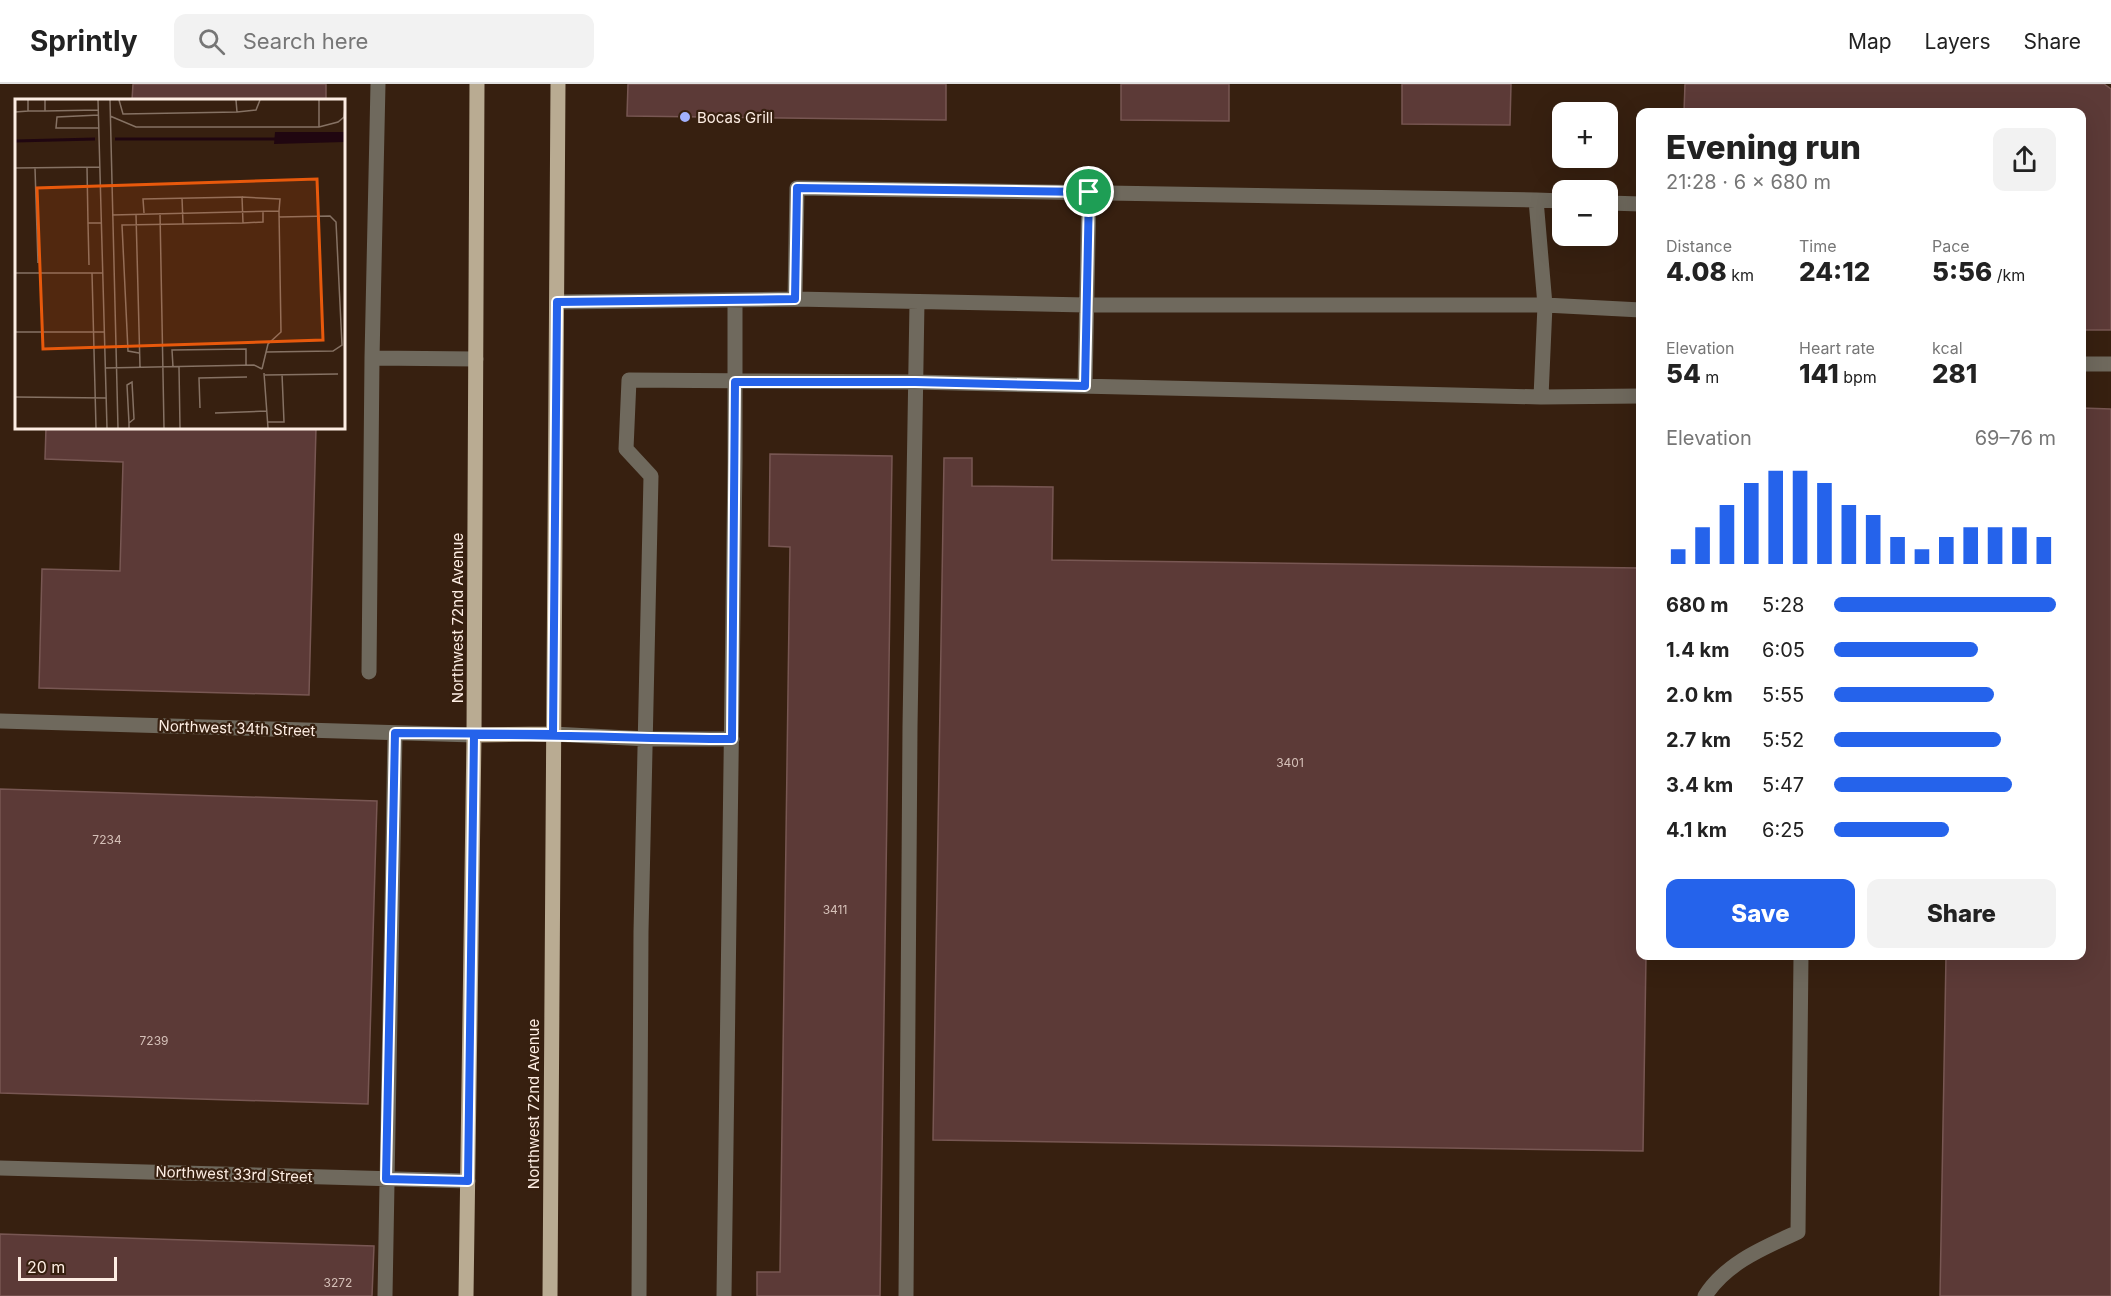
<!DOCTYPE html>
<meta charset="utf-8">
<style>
:root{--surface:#fff;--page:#f2f2f2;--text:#222;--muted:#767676;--line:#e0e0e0;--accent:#2563eb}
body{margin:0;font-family:Inter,sans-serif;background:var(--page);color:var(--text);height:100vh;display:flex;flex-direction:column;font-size:22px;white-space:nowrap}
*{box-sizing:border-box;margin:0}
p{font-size:20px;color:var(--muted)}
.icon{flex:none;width:33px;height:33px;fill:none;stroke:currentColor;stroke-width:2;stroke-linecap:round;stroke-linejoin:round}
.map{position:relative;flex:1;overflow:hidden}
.sheet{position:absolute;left:1636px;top:24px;width:450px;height:852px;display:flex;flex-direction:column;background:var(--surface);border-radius:12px;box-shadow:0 6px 24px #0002}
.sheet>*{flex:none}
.fabs{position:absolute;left:1552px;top:18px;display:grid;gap:12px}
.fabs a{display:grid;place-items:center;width:66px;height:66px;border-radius:12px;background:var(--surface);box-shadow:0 6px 24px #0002;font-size:30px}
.scale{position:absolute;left:18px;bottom:15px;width:99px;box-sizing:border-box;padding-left:6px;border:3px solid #fdede3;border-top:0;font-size:16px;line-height:21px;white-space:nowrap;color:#fdede3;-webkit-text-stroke:4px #372010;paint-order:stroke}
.pin{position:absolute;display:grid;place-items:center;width:51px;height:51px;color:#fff;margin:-26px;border:3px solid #fff;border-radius:50%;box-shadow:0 2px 6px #0007}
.round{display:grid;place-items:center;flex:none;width:63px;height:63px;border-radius:12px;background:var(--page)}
.overview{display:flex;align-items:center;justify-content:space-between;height:102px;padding:0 30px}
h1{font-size:33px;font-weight:800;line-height:45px}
.stats{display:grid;grid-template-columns:repeat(3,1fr);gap:9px;height:102px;padding:6px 30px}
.stats div{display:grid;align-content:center}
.stats b{font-size:26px;font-weight:800}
.stats small{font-size:16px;font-weight:400}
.stats p{font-size:16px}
.chart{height:168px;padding:12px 30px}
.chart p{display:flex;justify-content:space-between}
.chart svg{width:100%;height:108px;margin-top:6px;stroke:var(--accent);stroke-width:6}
.primary-button{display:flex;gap:12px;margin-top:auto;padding:12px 30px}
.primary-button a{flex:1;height:69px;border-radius:12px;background:var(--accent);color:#fff;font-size:24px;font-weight:800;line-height:69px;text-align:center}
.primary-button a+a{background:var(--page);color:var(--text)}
ul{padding:0 30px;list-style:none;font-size:20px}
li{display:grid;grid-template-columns:96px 72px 1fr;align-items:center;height:45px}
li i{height:15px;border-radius:8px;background:var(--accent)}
header{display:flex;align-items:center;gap:36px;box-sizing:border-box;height:84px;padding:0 30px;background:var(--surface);border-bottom:2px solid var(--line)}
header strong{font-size:28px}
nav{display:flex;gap:33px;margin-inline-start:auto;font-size:21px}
.search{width:420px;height:54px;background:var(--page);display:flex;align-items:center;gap:15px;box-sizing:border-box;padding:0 21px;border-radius:12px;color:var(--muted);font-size:22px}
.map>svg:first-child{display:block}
.building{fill:#5c3a37;stroke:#785753;stroke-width:1.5}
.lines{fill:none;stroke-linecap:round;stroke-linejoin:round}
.minor{stroke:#6f695d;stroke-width:15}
.major{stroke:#b9ab92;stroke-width:15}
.route-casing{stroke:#fff;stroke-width:12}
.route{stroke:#2563eb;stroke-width:8}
.poi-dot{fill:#a2b2fd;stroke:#372010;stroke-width:2}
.labels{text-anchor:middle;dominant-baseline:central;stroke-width:4.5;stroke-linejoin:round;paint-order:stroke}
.number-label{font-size:12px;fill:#d5c0b8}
.poi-label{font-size:15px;fill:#fdede3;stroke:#372010;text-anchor:start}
.street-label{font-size:15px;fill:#fdede3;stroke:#372010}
.inset-river{fill:none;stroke:#200610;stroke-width:3}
.inset-road{fill:none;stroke:#867264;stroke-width:1.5}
.view{fill:#e8590c;fill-opacity:0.15;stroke:#e8590c;stroke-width:3}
.inset-edge{fill:none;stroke:#fdede3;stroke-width:3}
</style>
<header>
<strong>Sprintly</strong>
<div class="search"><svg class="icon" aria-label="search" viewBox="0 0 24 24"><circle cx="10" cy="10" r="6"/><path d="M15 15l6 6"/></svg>Search here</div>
<nav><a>Map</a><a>Layers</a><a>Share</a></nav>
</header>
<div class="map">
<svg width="2111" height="1212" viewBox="0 0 2111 1212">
<rect width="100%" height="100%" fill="#372010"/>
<path class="building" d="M133 0H326V16H132Z
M628 0H946V36L627 32Z
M1121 0H1229V37L1121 36Z
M1402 0H1511L1510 41 1402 40Z
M1685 0H2104L2111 5V246H2082V28H1684Z
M2082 324 2111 325V1212H1940L1946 872H2082Z
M46 344H316L309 611 39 604 42 485 120 487 123 378 45 375Z
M770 370 892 372 880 1212H757V1188H780L790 463 769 462Z
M944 374H972V402L1053 403 1052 476 1641 484V872H1646L1643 1067 933 1056Z
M0 705 377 717 368 1020 0 1009Z
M0 1150 374 1162 372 1212H0Z"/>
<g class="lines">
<path class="minor" d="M378 0 372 274 476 275
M1536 116 1563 117
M1608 119 1641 120
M557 218 795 215 1086 221H1545L1641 226
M2082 280H2111
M1085 302 1089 108
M1541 313 1641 312
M369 588 372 274
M0 637 474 651
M553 650 647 655H732
M0 1084 468 1097
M385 1212 395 649
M639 1212 641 848 651 392 626 365 629 296 915 298 1541 313 1545 221 1536 116 797 104 795 215
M724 1212 735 378V217
M906 1212 910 643 917 218
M1705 1212C1726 1179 1763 1164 1798 1148L1801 872"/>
<path class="major" d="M474 651 553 650
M466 1212 474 651 477 0
M550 1212 558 0"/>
</g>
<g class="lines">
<g class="route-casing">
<path id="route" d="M1089 108 797 104 795 215 557 218 553 650 395 649 386 1095 468 1097 474 651C560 650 646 655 732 655L735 298H915L1085 302 1089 108"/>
</g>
<use href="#route" class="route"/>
</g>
<circle class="poi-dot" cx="685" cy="33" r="6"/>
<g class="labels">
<g class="number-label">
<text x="1290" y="678">3401</text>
<text x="107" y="755">7234</text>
<text x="835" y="825">3411</text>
<text x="154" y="956">7239</text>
<text x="338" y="1198">3272</text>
</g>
<g class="poi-label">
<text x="697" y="33">Bocas Grill</text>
</g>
<g class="street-label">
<text transform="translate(457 534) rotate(-90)">Northwest 72nd Avenue</text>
<text transform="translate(237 644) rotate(2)">Northwest 34th Street</text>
<text transform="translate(533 1020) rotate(-90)">Northwest 72nd Avenue</text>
<text transform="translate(234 1090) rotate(2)">Northwest 33rd Street</text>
</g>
</g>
<g transform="translate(15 15)">
<rect width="330" height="330" fill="#372010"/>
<path d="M260 33H330V43L259 45Z" fill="#200610"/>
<path class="inset-river" d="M100 40H265M0 42 80 40"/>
<path class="inset-road" d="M83 1 92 329M95 1 103 329M104 1 108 15 222 13 221 1M13 12H30V1M30 12 83 11M0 13 13 12V1M222 13 241 11 245 1M84 16 42 18 41 29H84M95 17 121 28H304L323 23 329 18 330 8M304 28V1M72 68 73 124H86M0 69 85 68M20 69 23 164M227 98 265 100 264 112M167 99 168 125M145 114 149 329M121 115 125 268M97 116 264 112 266 233 253 245 247 270M73 124 74 166M228 124 248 123V112M0 174H88M77 174 81 329M0 233H89M251 253 318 252 327 246 321 123 315 117 264 118M124 254 113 252 107 126 228 124 227 98 128 100 129 114M158 268 157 251 231 250V266M164 268 165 329M90 269 239 266 247 270M249 274 253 329M250 276 323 275M0 298 91 299M185 309 184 279 232 278M200 314 252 312M253 323H269L267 275M114 324 119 320 117 283 112 286 114 324V329"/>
<path class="view" d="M302 80 308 241 28 250 22 89Z"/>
<rect width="330" height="330" class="inset-edge"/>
</g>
</svg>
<div class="fabs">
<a>+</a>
<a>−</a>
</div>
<div class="scale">20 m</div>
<div class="pin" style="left:1089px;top:108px;background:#1e9e55"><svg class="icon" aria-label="arrive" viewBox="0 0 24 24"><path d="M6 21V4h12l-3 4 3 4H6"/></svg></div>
<section class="sheet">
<div class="overview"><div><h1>Evening run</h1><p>21:28 · 6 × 680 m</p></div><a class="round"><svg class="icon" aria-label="share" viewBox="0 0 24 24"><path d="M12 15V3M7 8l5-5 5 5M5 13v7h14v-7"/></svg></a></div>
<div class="stats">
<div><p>Distance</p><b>4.08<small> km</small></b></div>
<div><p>Time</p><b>24:12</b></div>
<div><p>Pace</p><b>5:56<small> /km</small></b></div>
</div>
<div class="stats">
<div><p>Elevation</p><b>54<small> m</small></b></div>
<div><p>Heart rate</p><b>141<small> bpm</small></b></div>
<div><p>kcal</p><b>281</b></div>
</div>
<div class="chart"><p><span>Elevation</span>69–76 m</p>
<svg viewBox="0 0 160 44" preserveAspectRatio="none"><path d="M5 44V38M15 44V29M25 44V20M35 44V11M45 44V6M55 44V6M65 44V11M75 44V20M85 44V24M95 44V33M105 44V38M115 44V33M125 44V29M135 44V29M145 44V29M155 44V33"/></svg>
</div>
<ul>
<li><b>680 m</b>5:28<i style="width:100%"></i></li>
<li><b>1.4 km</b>6:05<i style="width:65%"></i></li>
<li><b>2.0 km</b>5:55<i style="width:72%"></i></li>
<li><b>2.7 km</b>5:52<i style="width:75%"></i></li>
<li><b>3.4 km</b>5:47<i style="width:80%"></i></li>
<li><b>4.1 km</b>6:25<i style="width:52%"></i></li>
</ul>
<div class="primary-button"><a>Save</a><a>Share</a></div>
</section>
</div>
